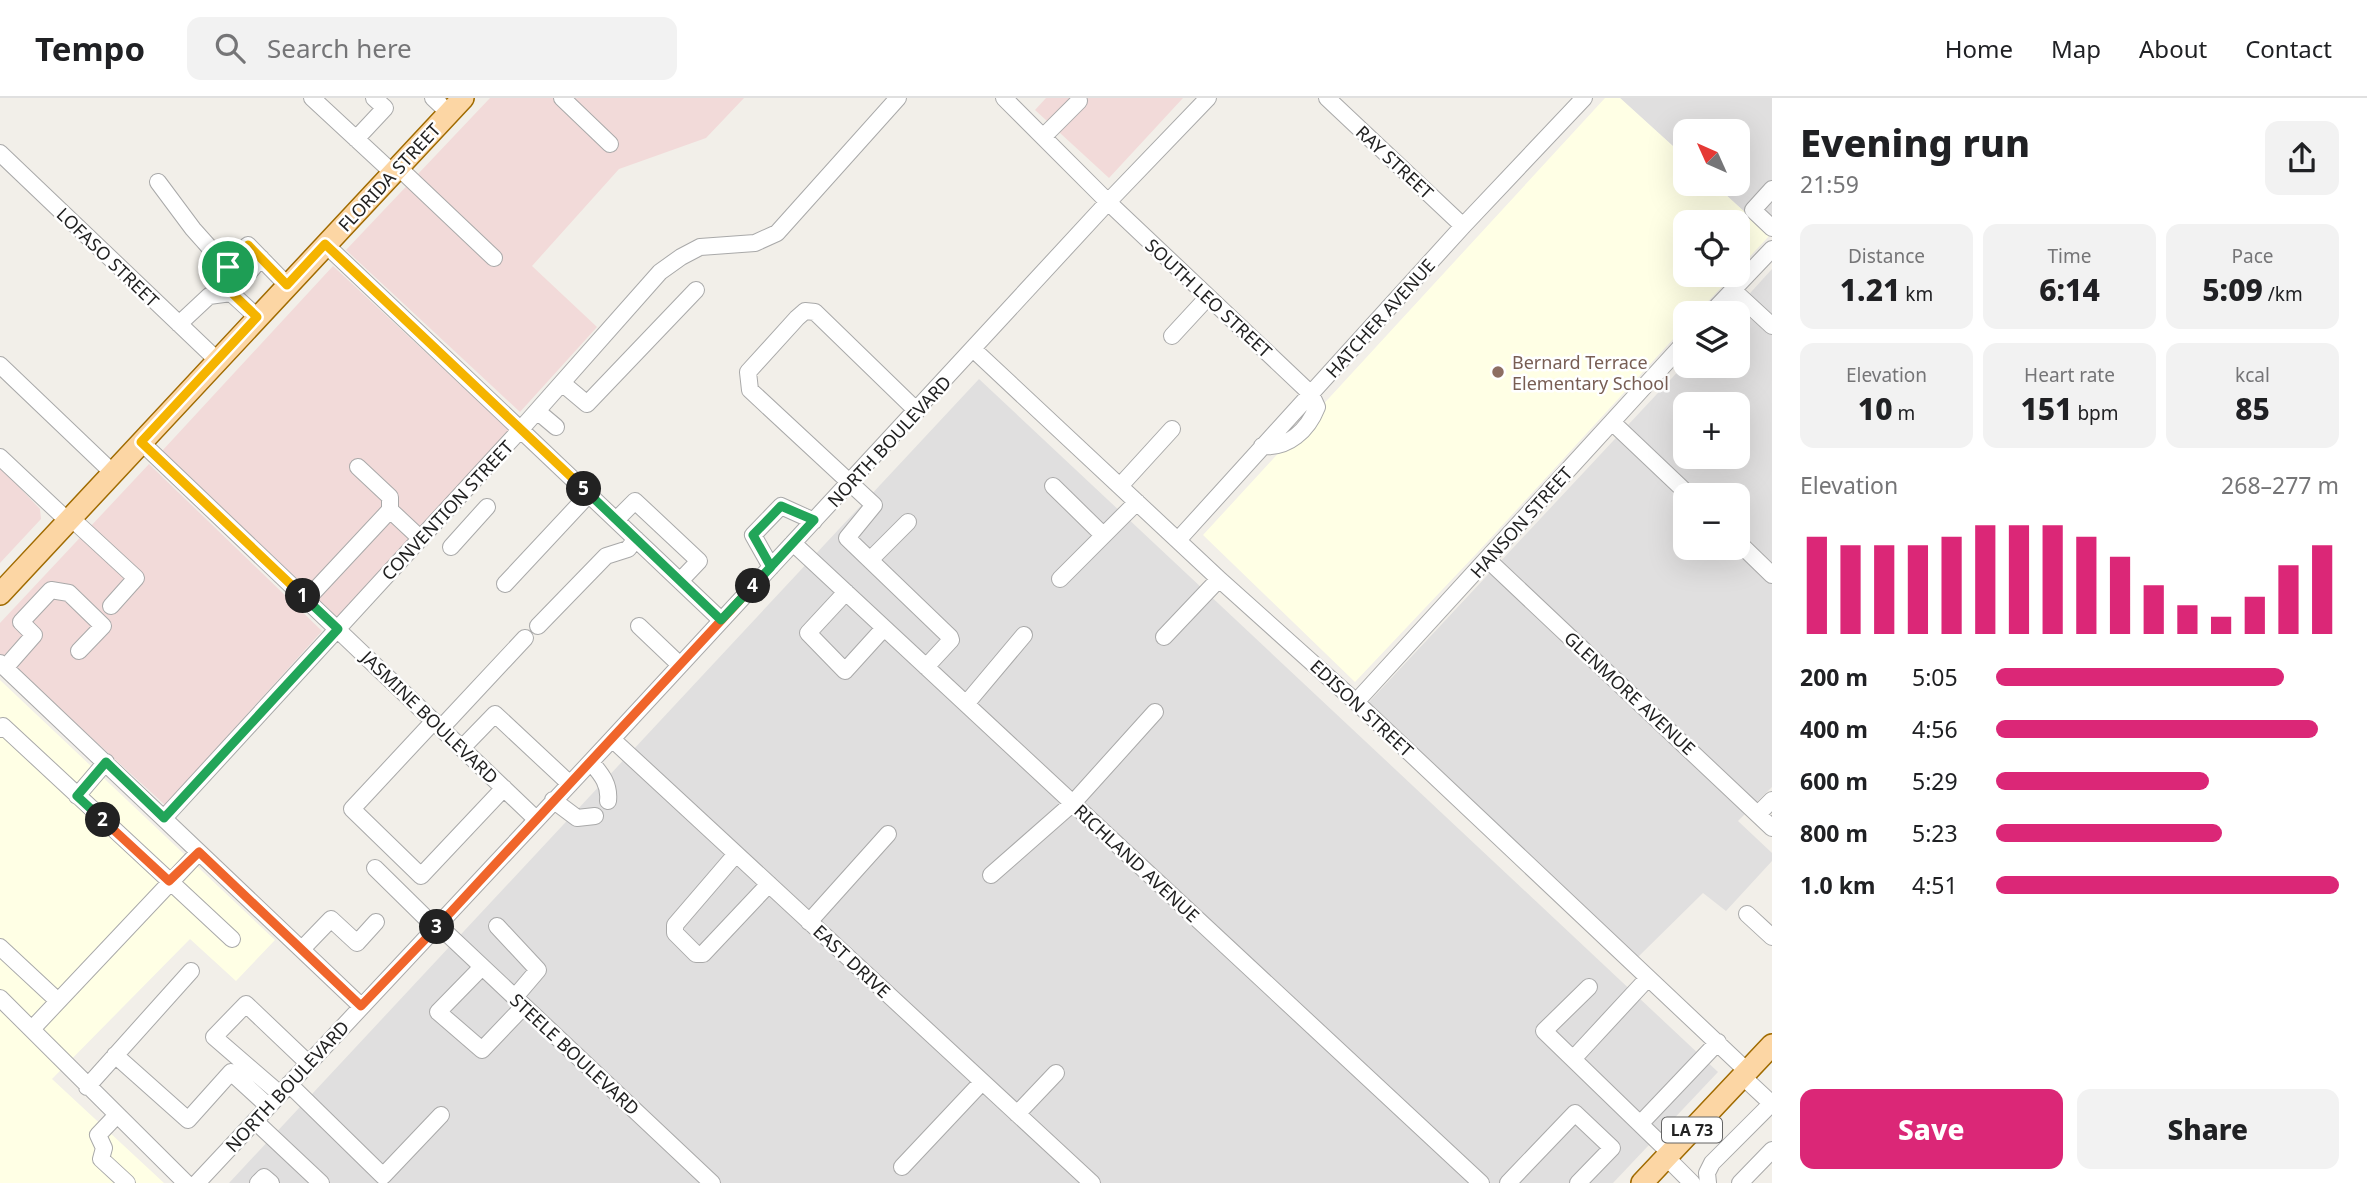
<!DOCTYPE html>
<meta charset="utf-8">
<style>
:root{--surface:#fff;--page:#f2f2f2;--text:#202124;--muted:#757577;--line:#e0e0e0;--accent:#db2777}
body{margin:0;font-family:"Noto Sans",sans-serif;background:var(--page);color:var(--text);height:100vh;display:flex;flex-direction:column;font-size:26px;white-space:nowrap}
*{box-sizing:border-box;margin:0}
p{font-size:23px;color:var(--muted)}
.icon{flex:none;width:38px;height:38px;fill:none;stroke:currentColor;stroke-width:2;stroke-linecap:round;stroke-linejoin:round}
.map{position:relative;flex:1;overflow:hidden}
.details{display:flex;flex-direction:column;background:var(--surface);width:595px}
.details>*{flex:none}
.needle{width:46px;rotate:315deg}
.controls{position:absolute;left:1673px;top:21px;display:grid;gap:14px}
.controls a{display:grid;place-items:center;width:77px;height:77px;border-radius:14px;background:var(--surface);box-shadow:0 7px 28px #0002;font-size:35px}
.pin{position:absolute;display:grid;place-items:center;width:60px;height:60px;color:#fff;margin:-30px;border:4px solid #fff;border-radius:50%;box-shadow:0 2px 7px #0007}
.km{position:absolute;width:35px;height:35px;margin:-18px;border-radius:50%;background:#222;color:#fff;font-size:19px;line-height:35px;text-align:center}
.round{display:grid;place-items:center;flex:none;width:74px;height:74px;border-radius:14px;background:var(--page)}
.head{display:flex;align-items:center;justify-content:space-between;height:119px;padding:0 28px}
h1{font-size:38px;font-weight:800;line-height:52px}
.stats{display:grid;grid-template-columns:repeat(3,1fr);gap:10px;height:119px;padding:7px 28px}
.stats div{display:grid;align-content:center;border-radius:14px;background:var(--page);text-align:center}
.stats b{font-size:30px;font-weight:800}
.stats small{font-size:19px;font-weight:400}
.stats p{font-size:19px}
.chart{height:196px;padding:14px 28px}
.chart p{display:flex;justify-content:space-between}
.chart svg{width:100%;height:126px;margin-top:7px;stroke:var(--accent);stroke-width:6}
.action{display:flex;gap:14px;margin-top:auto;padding:14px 28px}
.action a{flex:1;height:80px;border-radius:14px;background:var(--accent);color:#fff;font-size:28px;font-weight:800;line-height:80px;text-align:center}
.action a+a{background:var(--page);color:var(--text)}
ul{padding:0 28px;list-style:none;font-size:23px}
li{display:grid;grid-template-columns:112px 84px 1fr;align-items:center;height:52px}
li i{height:18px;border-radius:9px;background:var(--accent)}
header{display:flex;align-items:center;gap:42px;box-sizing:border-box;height:98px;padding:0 35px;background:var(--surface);border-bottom:2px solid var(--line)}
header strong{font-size:33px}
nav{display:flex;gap:38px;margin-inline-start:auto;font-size:24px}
.search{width:490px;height:63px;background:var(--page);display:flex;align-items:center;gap:18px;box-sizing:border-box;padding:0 24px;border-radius:14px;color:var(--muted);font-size:26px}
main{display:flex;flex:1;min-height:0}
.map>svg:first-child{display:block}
.residential{fill:#e0dfdf;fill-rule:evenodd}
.commercial{fill:#f2dad9}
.education{fill:#ffffe5}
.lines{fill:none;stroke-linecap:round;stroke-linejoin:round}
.minor-casing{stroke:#a9a9a9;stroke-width:18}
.major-casing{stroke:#a06b00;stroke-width:24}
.minor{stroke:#fff;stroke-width:16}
.major{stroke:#fcd6a4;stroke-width:21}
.split-1-casing{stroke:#fff;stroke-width:14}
.split-2-casing{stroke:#fff;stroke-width:14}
.split-3-casing{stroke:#fff;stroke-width:14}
.split-4-casing{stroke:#fff;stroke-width:14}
.split-5-casing{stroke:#fff;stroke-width:14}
.split-6-casing{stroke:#fff;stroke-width:14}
.split-1{stroke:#f5b400;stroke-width:9}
.split-2{stroke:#22a559;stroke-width:9}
.split-3{stroke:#f0652b;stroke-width:9}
.split-4{stroke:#f0652b;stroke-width:9}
.split-5{stroke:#22a559;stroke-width:9}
.split-6{stroke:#f5b400;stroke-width:9}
.education-dot{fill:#8d6e63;stroke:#fff;stroke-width:2.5}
.labels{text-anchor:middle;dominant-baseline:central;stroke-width:5;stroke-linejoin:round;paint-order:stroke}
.shield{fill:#fff;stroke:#646464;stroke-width:2}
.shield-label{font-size:16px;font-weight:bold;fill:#222}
.street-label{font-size:18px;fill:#222;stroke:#fff}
.education-label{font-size:18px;fill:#785e54;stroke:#fff;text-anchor:start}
</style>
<header>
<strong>Tempo</strong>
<div class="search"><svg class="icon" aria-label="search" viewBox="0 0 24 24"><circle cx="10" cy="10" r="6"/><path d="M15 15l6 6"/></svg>Search here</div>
<nav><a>Home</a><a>Map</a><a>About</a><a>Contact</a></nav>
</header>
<main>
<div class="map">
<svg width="1772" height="1085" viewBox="0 0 1772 1085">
<rect width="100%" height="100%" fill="#f2efe9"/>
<path class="residential" d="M1620 0H1772V134L1770 137 1714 86H1738V33H1685V59Z
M1772 171V689L1738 723 1772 755V763L1726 813 1703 795 1638 859 1369 604 1685 266 1738 268V215H1732ZM1685 306H1738V359H1685ZM1685 397H1738V450H1685Z
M979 281 1718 974 1613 1085H229Z"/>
<path class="commercial" d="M490 0H744L706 40 619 71 532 168 597 229 520 314 346 152Z
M1046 0H1183L1109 80 1035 12Z
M333 168 509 332 337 519 162 353Z
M149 366 322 533 165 707 0 556V525Z
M0 369 40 411 41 421 0 465Z"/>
<path class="education" d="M1605 0H1620L1685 59V86H1714L1770 137 1738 171V124H1685V177H1733L1697 215H1685V228L1477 455 1355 584 1203 437Z
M0 582 275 842 236 883 190 841 52 981 164 1085H0Z"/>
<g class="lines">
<g class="minor-casing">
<path id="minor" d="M312 0 393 75
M433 0 449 15
M562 0 610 46
M1004 0 1108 104 1311 296 1317 309C1308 332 1288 351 1262 348
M1327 0 1463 128
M1043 39 1079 3
M356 41 385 10 374 0
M0 55 217 262
M398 69 494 160
M158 84 193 131 227 169 248 147 287 187
M1772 91 1753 112 1772 130
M325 146 721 522
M234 176 242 183 261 160
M242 183 231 195 257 219
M1733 192 1772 228
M1711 215 1772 151
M179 226 209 198 231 195
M1172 238 1208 199
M973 251 1219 481 1356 604 1747 973
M0 267 112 374
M562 285 587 306 696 192
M537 313 556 329
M917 313 815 214 805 213 797 220 748 274 750 292 874 407 847 440 950 539 951 542 926 569
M1612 324 1689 397
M141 344 536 721
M0 359 68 423
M358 369 390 399V412
M1053 388 1103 437
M1120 388 1172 331
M71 420 136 480 111 508
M616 422 635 403 699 463 680 483
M1178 442 1463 128 1584 0
M1738 444 1772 477
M793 445 1481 1085
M451 449 487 409
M1487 461 1772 730
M870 462 908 424
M771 469 753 437 781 408 814 423
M1060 481 1137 404
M505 486 589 396
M846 494 808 535 845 573 884 530
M307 501 390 412 421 441
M538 528 606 458 628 451 636 441
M639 528 680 567
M1164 539 1219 481
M0 565 361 908
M5 570 34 537 21 524 51 492 69 495 103 528 79 553
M1356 604 1685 244
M966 606 1024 537
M434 623 352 711 421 778 504 690
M441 630 525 540
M0 631 3 628 232 841
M612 641 1092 1085
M462 650 495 616 570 686
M591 664C601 676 610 686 608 703
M77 698 106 664
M553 702 577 720 595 718
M1758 716 1772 702
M164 720 521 331 660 174 681 159 700 149 755 145 777 135 898 0
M736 756 675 827V835L696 856H703L769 786
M375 770 436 830
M991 777 1073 705 1155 614
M1747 816 1772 839
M809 824 888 736
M438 827 712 1085
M497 828 538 872 515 899
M0 849 58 903
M302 851 331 821 357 845 376 824
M482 869 438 914 482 952 524 908
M1589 889 1544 933 1640 1026 1718 944
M0 900 186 1085
M32 931 199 754
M115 957 188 1022 231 974 268 1008
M1573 961 1648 880
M1742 978 1772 1006
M289 986 383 1078 441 1017
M87 989 191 873
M280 996 214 939 246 906 308 965
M1017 1016 1056 975
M116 1018 98 1037 104 1050 101 1061 127 1085
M255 1023 321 1085
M1640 1026 1670 1055
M1666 1059 1692 1085
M902 1069 982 984
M197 1085 612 641 1108 104 1208 0
M258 1085 264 1079 271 1085
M1508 1085 1575 1015 1612 1050 1578 1085
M1708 1085 1707 1075 1712 1065 1772 1005
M1740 1085 1772 1052"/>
</g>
<g class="major-casing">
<path id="major" d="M0 496 463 0
M1642 1085 1772 947"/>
</g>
<use href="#minor" class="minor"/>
<use href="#major" class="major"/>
</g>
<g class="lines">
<g class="split-1-casing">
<path id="split-1" d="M228 169 242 183 232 195 257 219 141 344 303 498"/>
</g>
<g class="split-2-casing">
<path id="split-2" d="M103 722 77 698 106 664 164 720 338 531 303 498"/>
</g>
<g class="split-3-casing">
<path id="split-3" d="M103 722 169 783 199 754 361 908 437 829"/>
</g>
<g class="split-4-casing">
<path id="split-4" d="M437 829 753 488"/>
</g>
<g class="split-5-casing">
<path id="split-5" d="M584 391 721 522 771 469 753 437 781 408 814 422 753 488"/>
</g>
<g class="split-6-casing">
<path id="split-6" d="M228 169 248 147 287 187 325 146 584 391"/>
</g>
<use href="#split-1" class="split-1"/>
<use href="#split-2" class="split-2"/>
<use href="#split-3" class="split-3"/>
<use href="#split-4" class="split-4"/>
<use href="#split-5" class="split-5"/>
<use href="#split-6" class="split-6"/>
</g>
<circle class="education-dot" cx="1498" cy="274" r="7"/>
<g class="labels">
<rect class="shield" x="1662" y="1019.5" width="60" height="25" rx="5"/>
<g class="shield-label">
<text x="1692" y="1032">LA 73</text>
</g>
<g class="street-label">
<text transform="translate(1395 64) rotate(43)">RAY STREET</text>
<text transform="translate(389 79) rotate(-47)">FLORIDA STREET</text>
<text transform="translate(108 159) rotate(44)">LOFASO STREET</text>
<text transform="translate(1209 200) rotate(43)">SOUTH LEO STREET</text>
<text transform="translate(1380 220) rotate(-48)">HATCHER AVENUE</text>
<text transform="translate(889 343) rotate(-47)">NORTH BOULEVARD</text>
<text transform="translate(447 412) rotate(-47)">CONVENTION STREET</text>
<text transform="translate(1521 424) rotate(-48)">HANSON STREET</text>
<text transform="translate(1630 595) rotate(43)">GLENMORE AVENUE</text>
<text transform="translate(1362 610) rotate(43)">EDISON STREET</text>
<text transform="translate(430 619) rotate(44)">JASMINE BOULEVARD</text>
<text transform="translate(1137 765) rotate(43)">RICHLAND AVENUE</text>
<text transform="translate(852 863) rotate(43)">EAST DRIVE</text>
<text transform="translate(575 956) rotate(43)">STEELE BOULEVARD</text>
<text transform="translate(287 988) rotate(-47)">NORTH BOULEVARD</text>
</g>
<g class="education-label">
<text x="1512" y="264">Bernard Terrace<tspan x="1512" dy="21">Elementary School</tspan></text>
</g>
</g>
</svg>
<div class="controls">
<a><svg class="needle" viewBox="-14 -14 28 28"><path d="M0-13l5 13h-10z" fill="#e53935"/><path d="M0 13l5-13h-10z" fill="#757577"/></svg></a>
<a><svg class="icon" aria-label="locate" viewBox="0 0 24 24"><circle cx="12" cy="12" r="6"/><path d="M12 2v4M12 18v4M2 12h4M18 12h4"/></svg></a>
<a><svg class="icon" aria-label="layers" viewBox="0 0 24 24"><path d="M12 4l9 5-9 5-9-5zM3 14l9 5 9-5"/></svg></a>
<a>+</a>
<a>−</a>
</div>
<div class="pin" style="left:228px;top:169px;background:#1e9e55"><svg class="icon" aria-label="arrive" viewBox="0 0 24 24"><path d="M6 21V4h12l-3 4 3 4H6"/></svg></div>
<b class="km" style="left:303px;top:498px">1</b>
<b class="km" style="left:103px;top:722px">2</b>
<b class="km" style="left:437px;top:829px">3</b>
<b class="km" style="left:753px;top:488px">4</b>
<b class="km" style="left:584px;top:391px">5</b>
</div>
<section class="details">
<div class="head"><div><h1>Evening run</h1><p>21:59</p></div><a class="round"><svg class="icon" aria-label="share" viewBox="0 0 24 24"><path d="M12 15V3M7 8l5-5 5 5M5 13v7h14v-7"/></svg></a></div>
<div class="stats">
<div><p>Distance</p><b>1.21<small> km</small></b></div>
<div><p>Time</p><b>6:14</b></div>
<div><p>Pace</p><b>5:09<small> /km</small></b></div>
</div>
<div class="stats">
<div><p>Elevation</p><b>10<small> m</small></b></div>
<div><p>Heart rate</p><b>151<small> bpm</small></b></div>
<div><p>kcal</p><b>85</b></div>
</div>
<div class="chart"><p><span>Elevation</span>268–277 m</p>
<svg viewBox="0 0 160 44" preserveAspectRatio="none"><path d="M5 44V10M15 44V13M25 44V13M35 44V13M45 44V10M55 44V6M65 44V6M75 44V6M85 44V10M95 44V17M105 44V27M115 44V34M125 44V38M135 44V31M145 44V20M155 44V13"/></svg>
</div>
<ul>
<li><b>200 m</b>5:05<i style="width:84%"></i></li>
<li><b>400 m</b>4:56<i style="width:94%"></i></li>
<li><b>600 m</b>5:29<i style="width:62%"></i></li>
<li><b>800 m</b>5:23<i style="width:66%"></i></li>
<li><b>1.0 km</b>4:51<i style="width:100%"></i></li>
</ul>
<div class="action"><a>Save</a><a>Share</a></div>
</section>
</main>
